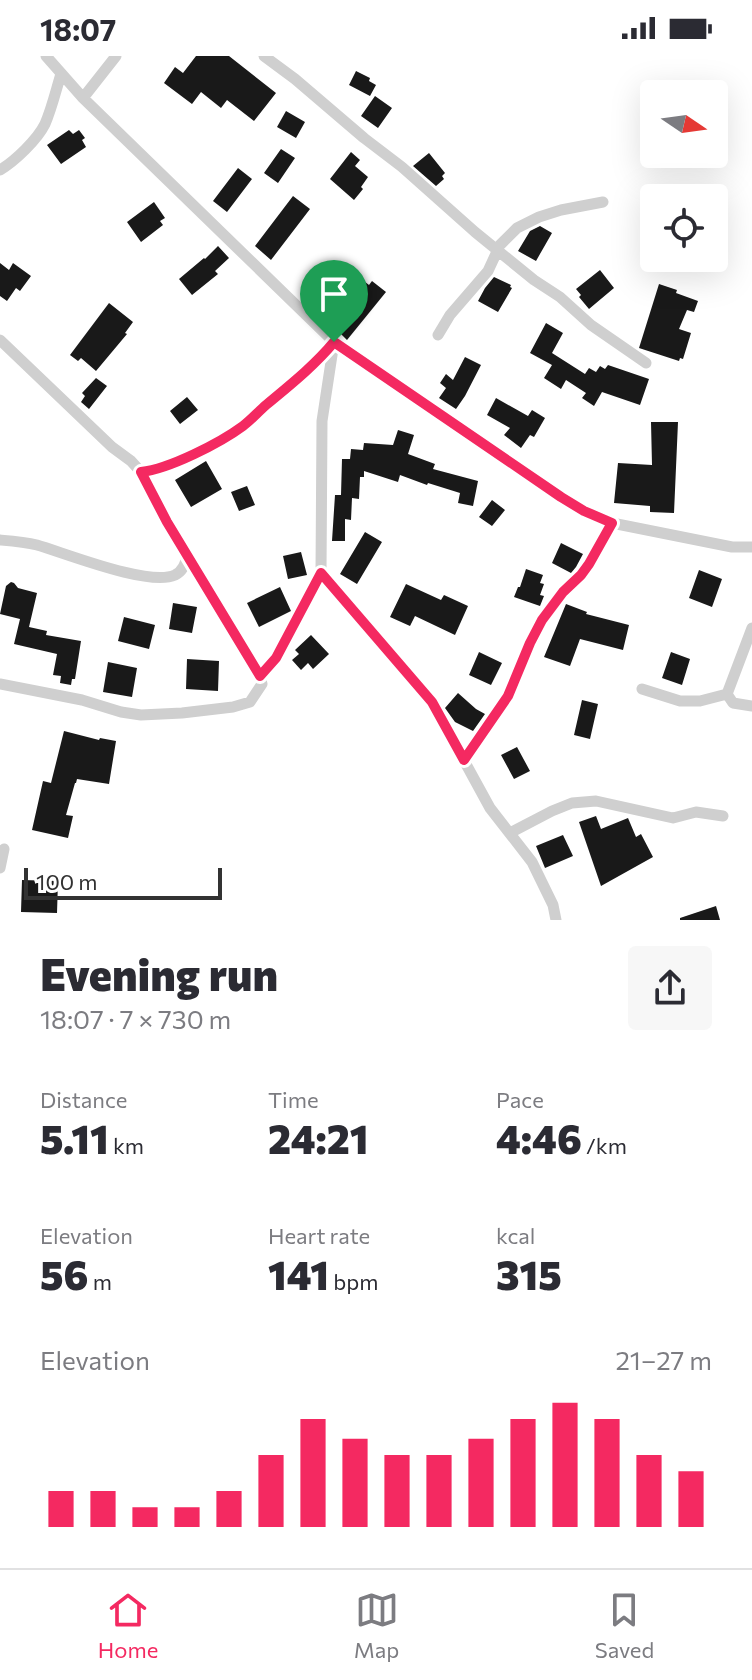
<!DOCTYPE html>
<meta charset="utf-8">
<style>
:root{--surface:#fff;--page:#f7f7f7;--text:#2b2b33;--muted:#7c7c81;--line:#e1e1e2;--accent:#f42961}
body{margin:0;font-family:Commissioner,sans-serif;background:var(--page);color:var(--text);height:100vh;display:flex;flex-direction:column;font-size:30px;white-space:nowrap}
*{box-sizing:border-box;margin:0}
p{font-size:26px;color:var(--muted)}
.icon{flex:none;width:44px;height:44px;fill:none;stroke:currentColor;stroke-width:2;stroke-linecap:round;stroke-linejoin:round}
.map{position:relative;height:864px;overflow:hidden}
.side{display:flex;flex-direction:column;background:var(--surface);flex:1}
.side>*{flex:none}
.needle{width:52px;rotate:103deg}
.controls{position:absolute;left:640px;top:24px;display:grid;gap:16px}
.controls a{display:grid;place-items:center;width:88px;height:88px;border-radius:8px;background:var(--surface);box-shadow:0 8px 32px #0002;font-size:40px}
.scale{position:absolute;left:24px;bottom:20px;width:198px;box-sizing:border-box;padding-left:8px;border:4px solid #323232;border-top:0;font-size:22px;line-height:28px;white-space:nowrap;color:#323232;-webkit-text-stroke:6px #fff;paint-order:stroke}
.pin{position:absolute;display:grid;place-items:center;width:68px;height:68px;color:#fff;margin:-82px -34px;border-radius:50% 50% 50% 0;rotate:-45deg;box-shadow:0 0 8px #0007}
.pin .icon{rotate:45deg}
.round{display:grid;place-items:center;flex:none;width:84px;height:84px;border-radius:8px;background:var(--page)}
.overview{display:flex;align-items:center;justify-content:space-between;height:136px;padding:0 40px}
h1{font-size:44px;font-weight:800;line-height:60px}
.stats{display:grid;grid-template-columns:repeat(3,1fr);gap:12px;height:136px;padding:8px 40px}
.stats div{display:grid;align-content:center}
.stats b{font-size:40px;font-weight:800}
.stats small{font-size:22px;font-weight:400}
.stats p{font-size:22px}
.chart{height:224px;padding:16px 40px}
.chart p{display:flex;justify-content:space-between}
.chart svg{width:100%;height:144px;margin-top:8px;stroke:var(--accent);stroke-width:6}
.status{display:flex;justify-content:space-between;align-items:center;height:56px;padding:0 40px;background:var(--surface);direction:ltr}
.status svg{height:22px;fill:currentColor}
.dock{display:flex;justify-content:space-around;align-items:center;height:112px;border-top:2px solid var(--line);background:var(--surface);font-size:22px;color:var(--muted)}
.dock a{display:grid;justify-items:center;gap:4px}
.dock .selected{color:var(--accent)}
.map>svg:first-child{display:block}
.building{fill:#191919}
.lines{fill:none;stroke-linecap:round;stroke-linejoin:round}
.street{stroke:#cfcfcf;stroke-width:11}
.route-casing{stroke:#fff;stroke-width:16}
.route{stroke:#f42961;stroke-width:10}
</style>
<div class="status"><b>18:07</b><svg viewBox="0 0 49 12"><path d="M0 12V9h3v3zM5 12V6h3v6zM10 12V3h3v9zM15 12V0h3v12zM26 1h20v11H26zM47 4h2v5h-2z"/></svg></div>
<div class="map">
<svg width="752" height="864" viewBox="0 0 752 864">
<rect width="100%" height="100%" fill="#fff"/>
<path class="building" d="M196 0H229L276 37 254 65 227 44 221 52 201 36 192 48 164 27 175 11 183 17Z
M356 15 370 22 369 25 376 29 370 40 349 29Z
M375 40 392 52 378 72 361 60Z
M286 55 305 66 296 82 277 71Z
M69 74 73 78 79 74 85 82 82 84 86 91 61 108 47 89Z
M281 93 295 102 278 127 264 117Z
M351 96 360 104 355 110 368 121 361 131 363 133 354 144 330 123Z
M429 97 445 117 442 120 444 123 436 130 413 110Z
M238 112 252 123 227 156 213 145Z
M293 140 310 153 271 204 255 190Z
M154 146 165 162 160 165 163 169 141 186 127 166Z
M540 170 552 177 536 205 518 195 530 175Z
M218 190 229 202 215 215 218 218 192 239 179 223 204 202 205 203Z
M0 207 9 214 13 207 31 220 20 235 16 232 7 245 0 240Z
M342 208 369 229 372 225 386 236 347 284 338 275 345 266 329 252 326 255 320 250 315 255 304 245 312 237 316 242Z
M600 214 614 232 589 253 579 241 581 239 576 233Z
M494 221 511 229 510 231 512 232 498 256 478 245 485 232Z
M659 228 677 234 676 237 698 245 694 256 687 254 679 273 691 277 683 303 680 302 679 305 639 292Z
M109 247 133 266 125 277 127 278 96 315 81 302 78 305 70 299Z
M546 267 563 277 552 297 585 318 589 312 596 316 600 310 605 313 608 309 649 323 640 349 602 336 594 350 582 342 586 337 566 324 561 333 544 322 552 309 530 297Z
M465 301 481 309 465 340 456 353 439 342 446 332 440 327 446 318 453 324Z
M96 322 107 330 89 353 81 346 85 340 82 337Z
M187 341 198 354 180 368 170 355Z
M496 342 528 360 532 354 545 362 534 381 530 379 521 392 504 379 510 372 487 359Z
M651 366H678L674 457 650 456V450L614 447 618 407 652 409Z
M398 374 414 379 408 398 435 408 433 413 478 425 473 450 458 447 460 437 428 427 427 429 400 419 398 426 364 415V421H360L359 443 352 442 351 464 345 463V485H332L335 439H341L342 403H350L351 393 363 394 364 387 393 389Z
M206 405 222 433 191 451 175 424Z
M247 430 255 449 239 455 231 436Z
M492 444 505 454 492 470 479 461Z
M365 476 382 486 357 528 340 518Z
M561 487 583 498 576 511 571 517 552 507Z
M301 496 307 519 288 523 283 500Z
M526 513 543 519 540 527 544 528 540 539 544 540 540 550 514 541 518 531H520Z
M699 514 722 523 712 551 689 542Z
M11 526 14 527 18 532 37 537 29 571 47 575 46 579 81 585 75 623H72L71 629 60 627 61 620 53 619 57 598 14 588 20 563 0 558 6 530Z
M406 528 441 544 444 539 468 550 455 579 415 560 410 570 390 561Z
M280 531 291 555 259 571 247 547Z
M173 547 197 551 192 577 169 573Z
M566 548 587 556 586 558 629 569 623 594 580 583 570 610 544 601Z
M124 561 155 569 149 593 118 585Z
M311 579 329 598 313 613 308 607 301 614 292 604 299 598 295 594Z
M479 596 502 607 491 629 469 619Z
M671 596 690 603 682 629 662 622Z
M187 603 219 605 218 635 186 633Z
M108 606 137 612 132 641 103 636Z
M458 637 476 653 485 658 473 675 455 666 445 652Z
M582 644 598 648 590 683 574 679Z
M64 675 99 684 100 682 116 685 109 728 77 723 76 727H75L66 759 73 760 68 782 32 774 43 725 51 727Z
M517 691 530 715 514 723 501 699Z
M596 760 601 773 628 762 636 781 641 778 653 801 601 830 579 766Z
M563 779 573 800 545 812 536 790Z
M22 824 58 825 57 857 21 856Z
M716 850 720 864H680V862Z"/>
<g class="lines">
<path class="street" d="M46 0 83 42 334 286 584 455 612 467 732 491H752
M264 0 295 23 364 82 402 111 475 176 534 224 560 241 591 269 646 307
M83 42 116 0
M0 114C15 105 37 84 45 68 52 52 56 34 61 18
M438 279 450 259 488 215 500 189 517 172 539 161 561 154 603 146
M0 284 112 391 131 405 141 416 167 466 260 620 262 628 250 646 233 651 182 657 141 659 121 656 82 644 0 628
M334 286 322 365 321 517 432 646 490 752 532 806 553 849 556 864
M141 416C170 413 219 388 243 371 251 365 258 356 265 350 289 330 314 311 333 286
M0 484C12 485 25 486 37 489 65 497 149 531 175 519 183 515 186 507 187 499
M752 572 727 638 733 647 752 650
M260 620 276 602 321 517
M642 633 680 645H700L727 638
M464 704 508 640 530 587 542 564 563 536 581 519 589 508 612 467
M510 777 552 755 572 747 596 745 673 762 696 756 723 760
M0 812 4 793"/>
</g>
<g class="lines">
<g class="route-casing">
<path id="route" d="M334 286 561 441 584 455 612 467 589 508 581 519 563 536 542 564 530 587 508 640 464 704 432 646 321 517 276 602 260 620 167 466 141 416C169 413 220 387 243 370 251 364 258 356 266 349 290 329 314 310 334 286Z"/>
</g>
<use href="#route" class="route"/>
</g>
</svg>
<div class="controls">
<a><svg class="needle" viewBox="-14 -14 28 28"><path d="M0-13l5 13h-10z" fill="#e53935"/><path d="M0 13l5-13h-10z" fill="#7c7c81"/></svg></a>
<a><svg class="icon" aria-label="locate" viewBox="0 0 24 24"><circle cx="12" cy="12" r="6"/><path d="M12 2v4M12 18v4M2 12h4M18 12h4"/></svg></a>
</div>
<div class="scale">100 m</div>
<div class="pin" style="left:334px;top:286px;background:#1e9e55"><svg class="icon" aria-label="arrive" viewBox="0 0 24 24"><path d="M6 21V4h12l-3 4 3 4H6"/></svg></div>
</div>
<section class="side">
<div class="overview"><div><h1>Evening run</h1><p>18:07 · 7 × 730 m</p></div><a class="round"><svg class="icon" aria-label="share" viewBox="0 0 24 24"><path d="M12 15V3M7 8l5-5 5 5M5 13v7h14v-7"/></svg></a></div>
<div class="stats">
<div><p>Distance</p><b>5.11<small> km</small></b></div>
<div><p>Time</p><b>24:21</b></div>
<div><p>Pace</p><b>4:46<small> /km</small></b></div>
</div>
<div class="stats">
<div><p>Elevation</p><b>56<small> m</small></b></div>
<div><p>Heart rate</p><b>141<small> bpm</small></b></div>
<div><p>kcal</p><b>315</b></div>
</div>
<div class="chart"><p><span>Elevation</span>21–27 m</p>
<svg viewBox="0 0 160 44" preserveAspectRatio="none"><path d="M5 44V33M15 44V33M25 44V38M35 44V38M45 44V33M55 44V22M65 44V11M75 44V17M85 44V22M95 44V22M105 44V17M115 44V11M125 44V6M135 44V11M145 44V22M155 44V27"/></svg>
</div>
</section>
<nav class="dock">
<a class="selected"><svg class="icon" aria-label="home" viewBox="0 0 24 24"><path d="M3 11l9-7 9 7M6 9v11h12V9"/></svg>Home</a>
<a><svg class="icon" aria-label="map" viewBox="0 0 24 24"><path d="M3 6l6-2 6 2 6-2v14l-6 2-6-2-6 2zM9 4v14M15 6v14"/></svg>Map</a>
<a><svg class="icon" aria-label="saved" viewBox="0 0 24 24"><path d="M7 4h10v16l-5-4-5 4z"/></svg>Saved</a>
</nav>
